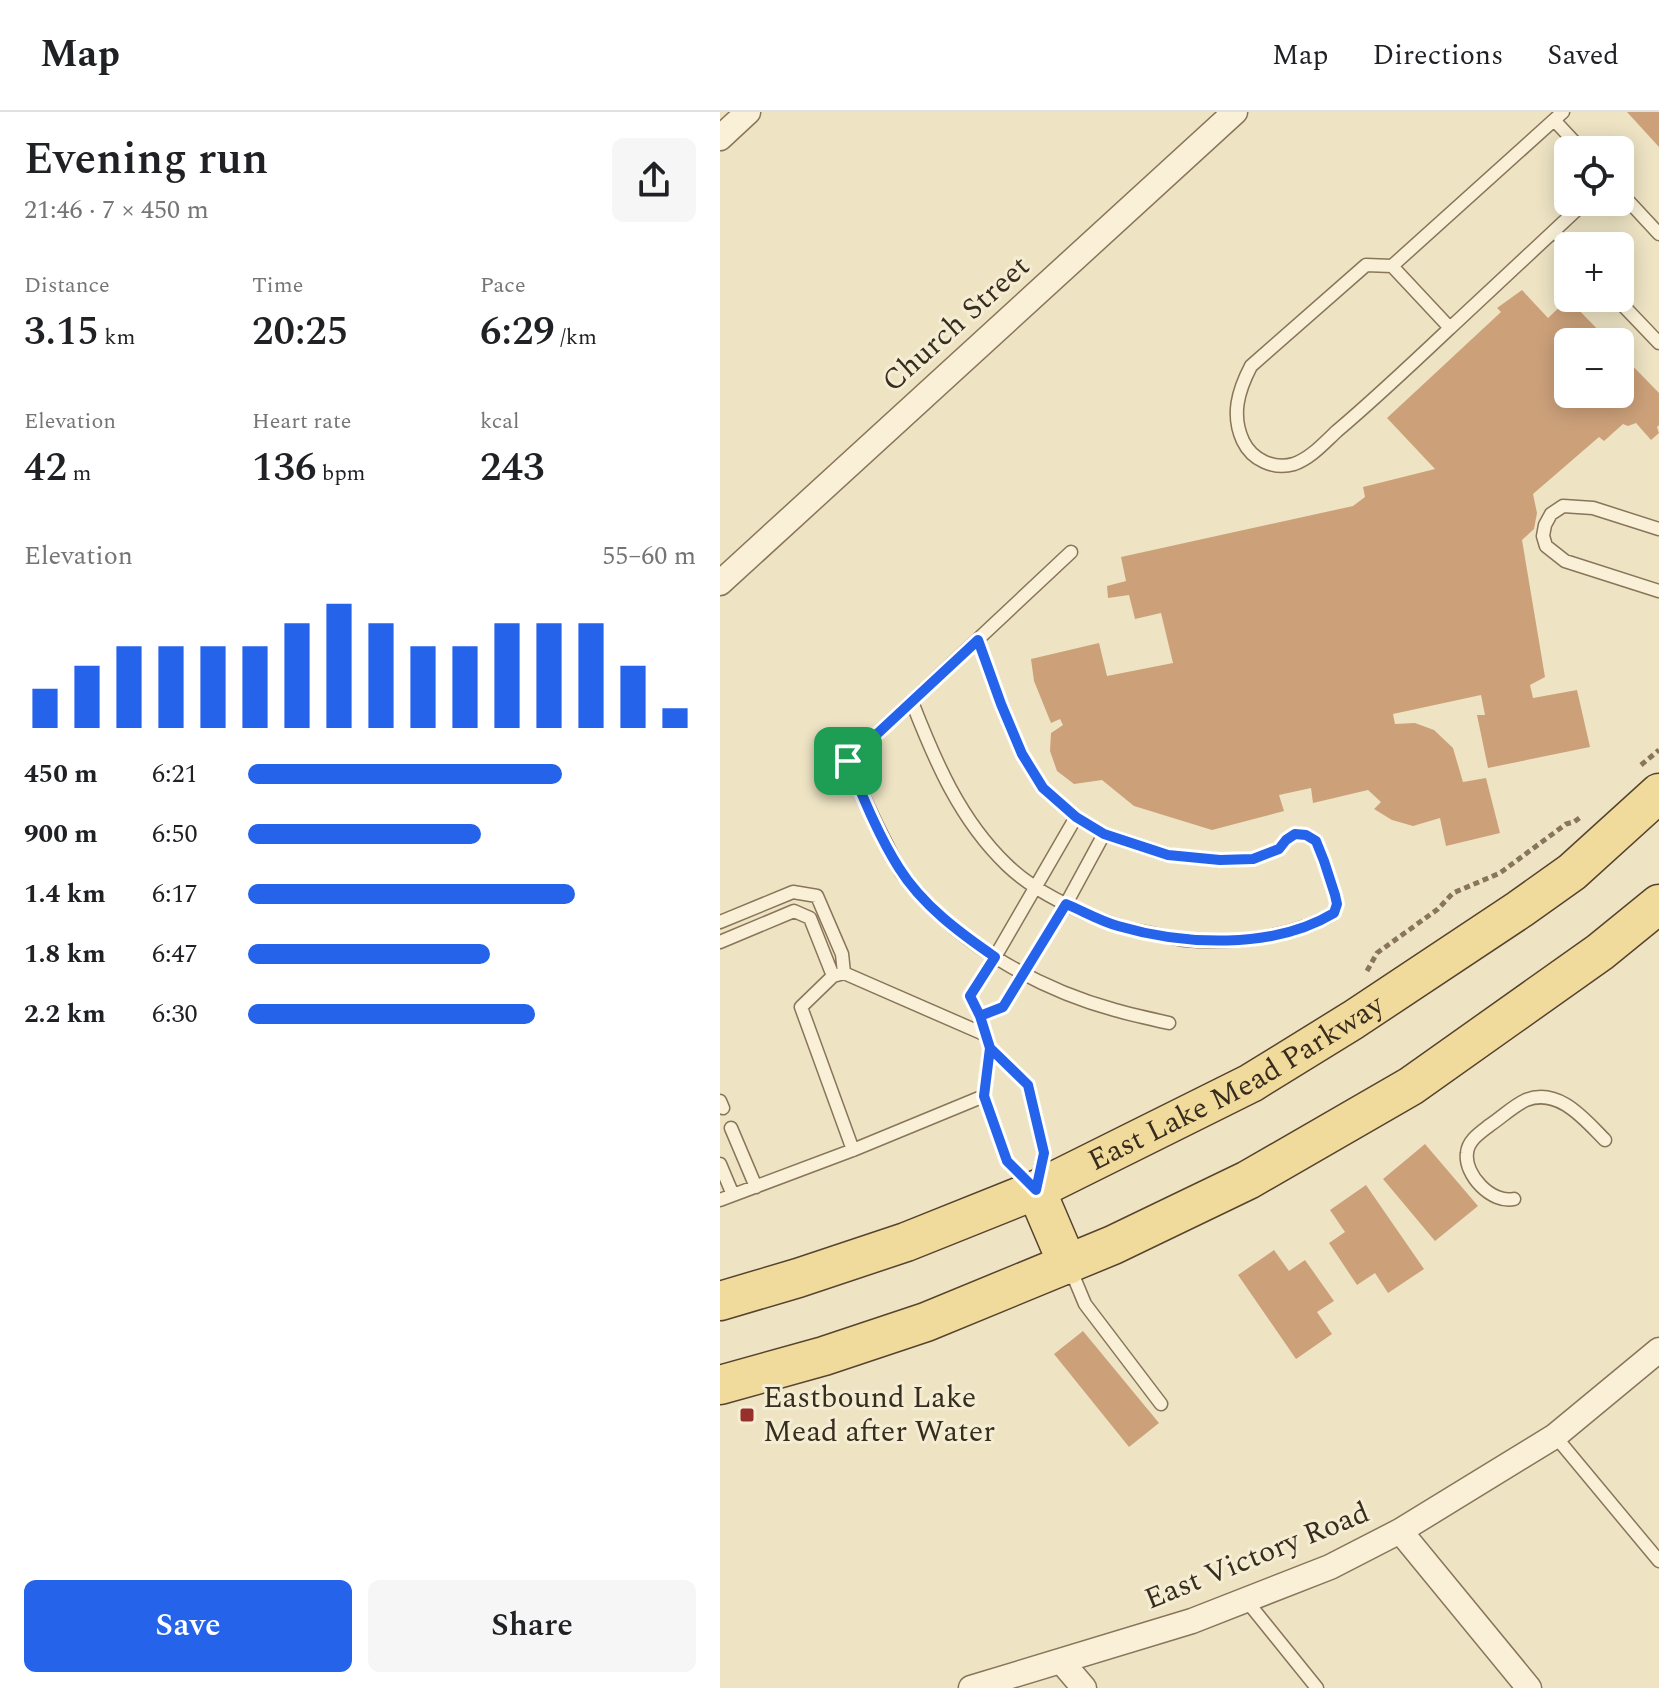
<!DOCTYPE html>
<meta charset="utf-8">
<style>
:root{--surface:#fff;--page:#f6f6f6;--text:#202124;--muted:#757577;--line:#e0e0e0;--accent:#2563eb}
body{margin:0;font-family:Spectral,serif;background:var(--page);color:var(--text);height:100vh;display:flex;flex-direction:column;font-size:30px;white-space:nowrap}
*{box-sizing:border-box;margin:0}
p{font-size:26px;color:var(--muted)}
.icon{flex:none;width:44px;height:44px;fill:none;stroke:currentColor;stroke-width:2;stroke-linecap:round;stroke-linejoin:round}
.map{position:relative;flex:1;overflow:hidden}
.sheet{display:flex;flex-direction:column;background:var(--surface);width:720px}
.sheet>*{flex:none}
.fabs{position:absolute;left:834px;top:24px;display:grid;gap:16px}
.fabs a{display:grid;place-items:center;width:80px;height:80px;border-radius:12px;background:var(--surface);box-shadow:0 4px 20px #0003;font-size:40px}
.pin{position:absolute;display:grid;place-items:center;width:68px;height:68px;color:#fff;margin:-34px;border-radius:16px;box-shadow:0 4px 12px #0006}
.round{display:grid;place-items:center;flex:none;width:84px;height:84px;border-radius:12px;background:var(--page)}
.head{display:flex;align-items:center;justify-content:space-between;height:136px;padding:0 24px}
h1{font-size:44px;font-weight:600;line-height:60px}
.metrics{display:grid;grid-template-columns:repeat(3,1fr);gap:12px;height:136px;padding:8px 24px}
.metrics div{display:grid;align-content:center}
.metrics b{font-size:40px;font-weight:600}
.metrics small{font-size:22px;font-weight:400}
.metrics p{font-size:22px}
.chart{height:224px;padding:16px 24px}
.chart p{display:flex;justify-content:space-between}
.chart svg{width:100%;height:144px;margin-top:8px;stroke:var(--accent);stroke-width:6}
.cta{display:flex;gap:16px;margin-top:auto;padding:16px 24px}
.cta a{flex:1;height:92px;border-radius:12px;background:var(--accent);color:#fff;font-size:32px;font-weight:600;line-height:92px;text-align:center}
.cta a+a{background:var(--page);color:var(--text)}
ul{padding:0 24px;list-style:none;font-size:26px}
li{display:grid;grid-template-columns:128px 96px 1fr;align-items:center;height:60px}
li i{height:20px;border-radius:10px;background:var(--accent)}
header{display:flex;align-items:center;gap:48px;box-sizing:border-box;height:112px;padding:0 40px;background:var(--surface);border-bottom:2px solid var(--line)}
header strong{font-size:38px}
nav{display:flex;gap:44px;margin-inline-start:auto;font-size:28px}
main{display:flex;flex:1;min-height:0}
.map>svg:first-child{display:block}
.building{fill:#cca17a}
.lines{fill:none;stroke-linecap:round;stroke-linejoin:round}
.lane-casing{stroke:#88755a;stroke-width:15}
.street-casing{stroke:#88755a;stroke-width:27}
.primary-casing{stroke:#56432e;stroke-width:41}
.path{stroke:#88755a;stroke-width:5;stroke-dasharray:6 4;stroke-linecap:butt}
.lane{stroke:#f9f0d7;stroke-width:12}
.street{stroke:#f9f0d7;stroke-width:24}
.primary{stroke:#f1db9c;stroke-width:38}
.route-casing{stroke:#fff;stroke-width:16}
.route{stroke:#2563eb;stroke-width:10}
.poi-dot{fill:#97302a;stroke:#f5edd3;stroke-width:3}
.labels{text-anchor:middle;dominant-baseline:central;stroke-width:6;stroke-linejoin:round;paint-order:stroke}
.street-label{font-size:30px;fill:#382c1e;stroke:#f5edd3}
.poi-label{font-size:30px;fill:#382c1e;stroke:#f5edd3;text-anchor:start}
</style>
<header>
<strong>Map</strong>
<nav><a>Map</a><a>Directions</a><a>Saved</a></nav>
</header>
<main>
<section class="sheet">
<div class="head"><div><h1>Evening run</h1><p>21:46 · 7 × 450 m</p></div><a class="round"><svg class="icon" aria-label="share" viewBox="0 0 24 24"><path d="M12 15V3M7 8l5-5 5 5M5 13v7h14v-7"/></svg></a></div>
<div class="metrics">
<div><p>Distance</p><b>3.15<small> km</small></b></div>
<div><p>Time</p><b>20:25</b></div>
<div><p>Pace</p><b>6:29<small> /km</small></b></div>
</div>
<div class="metrics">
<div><p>Elevation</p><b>42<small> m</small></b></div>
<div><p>Heart rate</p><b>136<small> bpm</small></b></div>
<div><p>kcal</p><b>243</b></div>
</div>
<div class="chart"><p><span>Elevation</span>55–60 m</p>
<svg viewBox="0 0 160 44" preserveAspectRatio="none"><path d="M5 44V32M15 44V25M25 44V19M35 44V19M45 44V19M55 44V19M65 44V12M75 44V6M85 44V12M95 44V19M105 44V19M115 44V12M125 44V12M135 44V12M145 44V25M155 44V38"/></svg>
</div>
<ul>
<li><b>450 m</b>6:21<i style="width:70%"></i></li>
<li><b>900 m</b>6:50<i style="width:52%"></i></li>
<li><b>1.4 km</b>6:17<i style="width:73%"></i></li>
<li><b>1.8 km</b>6:47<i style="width:54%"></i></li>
<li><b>2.2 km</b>6:30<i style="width:64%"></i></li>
</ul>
<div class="cta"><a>Save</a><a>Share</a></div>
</section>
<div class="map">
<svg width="939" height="1576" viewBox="0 0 939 1576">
<rect width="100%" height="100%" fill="#eee4c4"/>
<path class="building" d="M907 0H939V35Z
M802 178 828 206 848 187 890 230H848V282H900V241L939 281V313L937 315 939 321 931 328 916 311 908 314 903 312 884 329 879 325 813 382 817 401 814 417 802 428 825 565 810 573 813 586 857 578 870 635 768 656 757 603H765L761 583 673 602 675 612 695 611 714 618 733 636 743 670 766 666 780 721 726 734 720 706 693 714 672 708 654 697 661 690 648 678 593 691 591 676 559 683 564 699 492 718 414 694 382 668 354 672 337 659 330 639 331 621 343 613 340 607 331 611 314 569 311 547 379 531 387 564 453 551 441 501 415 507 409 483 388 486 387 474 406 469 401 445 633 394 645 385 643 375 715 357 667 306 781 200 777 196Z
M705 1032 758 1094 715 1129 663 1067Z
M646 1073 704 1157 668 1181 655 1161 637 1173 609 1131 625 1120 610 1098Z
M554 1138 569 1159 585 1148 614 1189 597 1200 612 1222 576 1247 518 1163Z
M363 1219 439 1311 409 1335 334 1242Z"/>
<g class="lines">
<g class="lane-casing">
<path id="lane" d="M843 0 834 8 862 38
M834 8 672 154 730 216 865 90
M900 80 939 122
M834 119 848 134
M672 154 646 153 531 254C518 279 511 303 523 329 532 348 554 358 574 352 591 346 604 331 617 319 656 286 693 251 730 216
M896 186 939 231
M939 417 873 396 843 394 831 402 825 413 823 424 826 434 845 449 939 479
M351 440 128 649C140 677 152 705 167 733 171 742 176 751 181 760 231 828 315 876 395 898 413 903 431 907 449 911
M192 590C215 649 240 708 287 753 315 780 357 799 393 812 406 817 421 819 435 822 445 824 455 827 465 828 512 832 573 826 614 801L617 792 615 783 604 749 596 729 586 723 575 722 566 728 559 737 533 747 500 748 448 743 384 722 356 705 323 676 302 642 281 592 258 528
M0 810 73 780 97 784 122 842 124 861
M0 830 74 799 90 806 113 864
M260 904 283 895 346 792 384 722
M270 936 308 973 324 1041 317 1070
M0 989 3 996
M11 1016 36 1075
M133 1038 81 895 113 864 124 861 266 923
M0 1052 13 1083
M310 1073 287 1049 264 984 270 936 260 904 250 884 275 845 356 705
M794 1087C772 1092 744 1063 747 1041 748 1028 761 1020 770 1013 782 1005 793 994 806 988 839 975 865 1008 885 1028
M0 1088 133 1038 264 984
M350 1156 365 1192 441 1292
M835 1324 939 1449
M526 1488 597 1576"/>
</g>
<g class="street-casing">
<path id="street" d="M0 26 28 0
M0 471 515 0
M680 1419 809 1576
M341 1549 364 1576
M251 1576 472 1509 610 1455 680 1419 835 1324 939 1238"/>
</g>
<g class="primary-casing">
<g id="primary">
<path d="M316 1078 348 1153"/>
<path id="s1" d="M0 1189 78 1166 186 1130 316 1078 531 971 633 908 800 797 852 760 939 681"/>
<path d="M0 1273 104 1244 206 1210 393 1133 528 1068 691 974 880 840 939 792"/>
</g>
</g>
<path class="path" d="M921 653 939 638
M647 859 657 841 718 797 733 781 780 761 846 712 854 710 862 704"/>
<use href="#lane" class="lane"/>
<use href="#street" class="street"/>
<use href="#primary" class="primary"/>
</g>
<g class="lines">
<g class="route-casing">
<path id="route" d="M128 649C143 685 158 723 179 756 202 793 240 821 275 845L250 884 260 904 270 936 264 984 287 1049 316 1078 324 1041 308 973 270 936 260 904 283 895 346 792C363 799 380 809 398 814 463 833 553 838 614 801L617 792 615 783 604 749 596 729 586 723 575 722 566 728 559 737 533 747 500 748 448 743 384 722 356 705 323 676 302 642 281 592 258 528 128 649"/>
</g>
<use href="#route" class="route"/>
</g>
<rect class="poi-dot" x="19" y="1295" width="16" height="16" rx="4"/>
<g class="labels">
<g class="street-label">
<text transform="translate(236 212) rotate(-42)">Church Street</text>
<text stroke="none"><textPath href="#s1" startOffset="562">East Lake Mead Parkway</textPath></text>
<text transform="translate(537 1444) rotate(-22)">East Victory Road</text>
</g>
<g class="poi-label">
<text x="43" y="1286">Eastbound Lake<tspan x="43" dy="34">Mead after Water</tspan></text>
</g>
</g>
</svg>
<div class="fabs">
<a><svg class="icon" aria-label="locate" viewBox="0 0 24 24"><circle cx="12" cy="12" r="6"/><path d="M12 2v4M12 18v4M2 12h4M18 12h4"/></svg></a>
<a>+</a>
<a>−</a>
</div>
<div class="pin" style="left:128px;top:649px;background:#1e9e55"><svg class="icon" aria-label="arrive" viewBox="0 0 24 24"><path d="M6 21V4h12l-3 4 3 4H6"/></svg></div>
</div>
</main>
